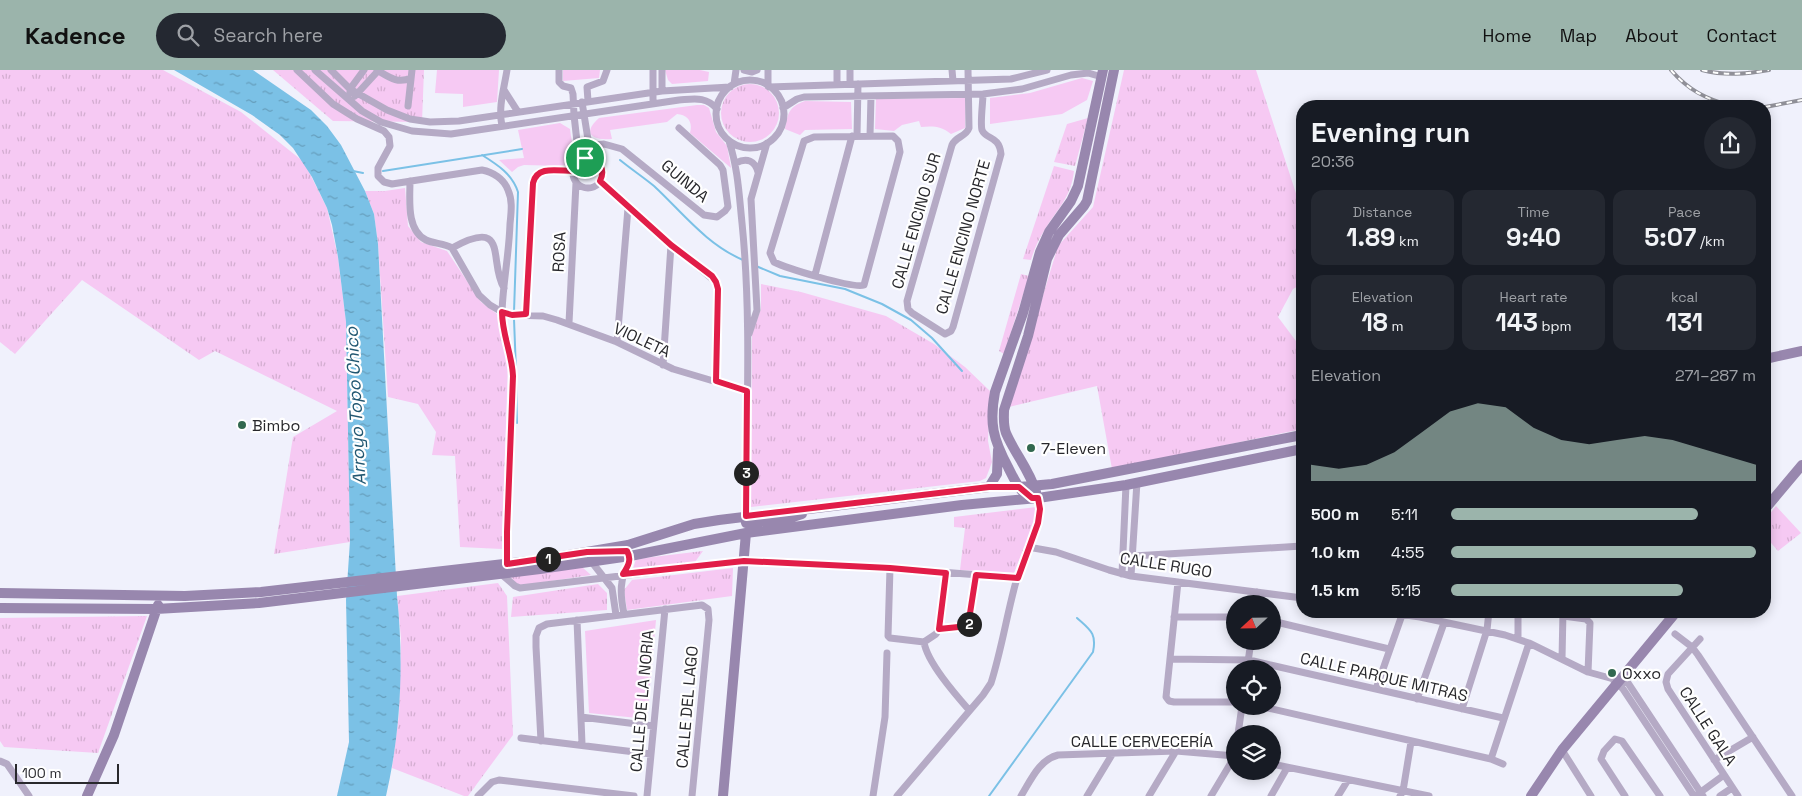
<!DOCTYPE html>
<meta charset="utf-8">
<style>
:root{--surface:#171b24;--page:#242831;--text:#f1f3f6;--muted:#9ea1a6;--accent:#9bb4ab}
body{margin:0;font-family:"Space Grotesk",sans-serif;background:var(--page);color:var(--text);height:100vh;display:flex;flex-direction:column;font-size:19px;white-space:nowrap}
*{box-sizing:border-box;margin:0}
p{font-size:16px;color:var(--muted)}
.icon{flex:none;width:28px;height:28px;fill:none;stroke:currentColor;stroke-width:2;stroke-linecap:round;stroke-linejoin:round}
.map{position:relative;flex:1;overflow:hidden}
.details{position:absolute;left:1296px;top:30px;width:475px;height:518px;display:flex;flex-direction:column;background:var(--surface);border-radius:20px;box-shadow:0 2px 12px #0003}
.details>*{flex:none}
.needle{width:32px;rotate:248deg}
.controls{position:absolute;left:1226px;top:525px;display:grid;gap:10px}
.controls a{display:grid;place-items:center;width:55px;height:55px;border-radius:50%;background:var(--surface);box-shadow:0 2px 12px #0003;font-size:25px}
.scale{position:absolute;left:15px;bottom:12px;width:104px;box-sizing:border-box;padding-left:5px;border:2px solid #28282c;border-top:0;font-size:14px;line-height:18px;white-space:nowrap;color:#28282c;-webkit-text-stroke:4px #fff;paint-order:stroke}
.pin{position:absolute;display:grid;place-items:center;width:42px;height:42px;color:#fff;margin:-21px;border:2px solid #fff;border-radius:50%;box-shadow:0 1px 5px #0007}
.km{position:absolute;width:25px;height:25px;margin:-12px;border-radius:50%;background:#222;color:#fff;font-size:14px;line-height:25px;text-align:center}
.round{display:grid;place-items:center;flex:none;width:52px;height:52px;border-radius:26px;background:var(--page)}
.head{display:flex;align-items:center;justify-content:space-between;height:85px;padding:0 15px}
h1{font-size:28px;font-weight:700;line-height:38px}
.metrics{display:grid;grid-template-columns:repeat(3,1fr);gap:8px;height:85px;padding:5px 15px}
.metrics div{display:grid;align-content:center;border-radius:12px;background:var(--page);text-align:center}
.metrics b{font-size:25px;font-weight:700}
.metrics small{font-size:14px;font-weight:400}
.metrics p{font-size:14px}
.chart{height:140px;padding:10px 15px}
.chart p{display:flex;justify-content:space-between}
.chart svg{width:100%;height:90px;margin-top:5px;fill:var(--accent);opacity:.7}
ul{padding:0 15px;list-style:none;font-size:16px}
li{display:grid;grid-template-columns:80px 60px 1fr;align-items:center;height:38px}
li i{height:12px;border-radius:6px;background:var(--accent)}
header{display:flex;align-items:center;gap:30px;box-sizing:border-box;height:70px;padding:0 25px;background:var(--accent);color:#111}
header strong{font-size:24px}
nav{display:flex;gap:28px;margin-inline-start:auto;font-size:18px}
.search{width:350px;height:45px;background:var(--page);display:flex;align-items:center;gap:12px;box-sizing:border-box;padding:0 18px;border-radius:28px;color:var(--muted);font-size:19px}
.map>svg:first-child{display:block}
.grass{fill:url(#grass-tufts)}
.green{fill:#f6c9f3}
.water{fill:url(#water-ripples)}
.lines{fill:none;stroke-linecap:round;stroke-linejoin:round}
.stream{stroke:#7bc1e6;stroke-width:2}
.street{stroke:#b5aac5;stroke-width:7}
.secondary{stroke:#9887ae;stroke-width:10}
.rail-casing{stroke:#909098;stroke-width:4}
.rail{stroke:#fff;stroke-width:2;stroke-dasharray:5.5;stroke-linecap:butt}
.route-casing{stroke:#fff;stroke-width:10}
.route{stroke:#e11d48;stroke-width:6}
.poi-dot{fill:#32684f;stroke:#fff;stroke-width:2}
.labels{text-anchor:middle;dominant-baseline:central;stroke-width:4.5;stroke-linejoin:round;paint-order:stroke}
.street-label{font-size:16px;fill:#28282c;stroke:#fff}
.poi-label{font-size:16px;fill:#28282c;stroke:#fff;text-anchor:start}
.water-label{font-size:18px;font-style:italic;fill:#215771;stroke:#fff}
</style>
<header>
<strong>Kadence</strong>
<div class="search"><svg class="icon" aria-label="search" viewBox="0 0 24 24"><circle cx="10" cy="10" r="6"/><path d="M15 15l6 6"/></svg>Search here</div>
<nav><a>Home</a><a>Map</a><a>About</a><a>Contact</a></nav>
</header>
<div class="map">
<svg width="1802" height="726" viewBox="0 0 1802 726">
<defs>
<pattern id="grass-tufts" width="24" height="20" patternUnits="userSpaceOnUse" patternTransform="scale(1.25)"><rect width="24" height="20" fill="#f6c9f3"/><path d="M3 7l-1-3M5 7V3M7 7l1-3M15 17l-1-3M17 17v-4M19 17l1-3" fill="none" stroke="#d3add0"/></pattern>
<pattern id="water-ripples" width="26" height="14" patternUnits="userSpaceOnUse" patternTransform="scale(1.25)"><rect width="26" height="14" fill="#7bc1e6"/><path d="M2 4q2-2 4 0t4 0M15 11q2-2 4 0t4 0" fill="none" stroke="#659dbb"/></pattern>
</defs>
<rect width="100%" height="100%" fill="#f0f1fc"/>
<path class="grass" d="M0 0H163L241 42 304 92 327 138 338 187 346 252 350 472 274 484 293 367 337 341 215 281 199 290 82 210 15 284 0 272Z
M273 0H424L422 52 333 51Z
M1124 0H1256L1302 142V214L1293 219 1278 247 1302 279V359L1112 399 1097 316 1009 337 1058 176 1093 137Z
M721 43a29 29 0 1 1 58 0a29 29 0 1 1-58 0Z
M1088 48 1075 96 1054 92 1067 54Z
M1054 96 1074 101C1071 128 1057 139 1044 161 1038 170 1034 180 1031 190L1023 189Z
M405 118 408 156 421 172 447 181 481 232 497 244 508 291 502 479 460 477 455 386 432 385 436 362 418 334 388 327 378 174 374 144 365 121H385Z
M1021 204 1029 206 1004 284 999 281Z
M761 214 801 222 886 246 934 274 965 297 990 321 988 371 992 392 986 408 980 411 751 437 752 264 761 239Z
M1776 436 1801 463 1778 481 1765 466V450Z
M1036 437 1033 456 1014 503 960 500 965 458 954 457V447Z
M703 481 692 496 632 502 636 489Z
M582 497 591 505 518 516 511 507Z
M733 498 732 526 627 540 624 520 632 510Z
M498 513 507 526 513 665 468 726H464L392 698 399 644 401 568 397 526Z
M598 514 607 523V540L511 547 513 527Z
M147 546 98 683 4 677 0 671V548Z"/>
<path class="green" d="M437 0H499L497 32 463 37V24L435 23Z
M563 0H600L599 8 563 11Z
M665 0H700L709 2 708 11 672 14 668 10Z
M1082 8 1093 11 1087 30 1062 44 990 54V28L1030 23Z
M966 28 965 58 951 64C941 56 933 56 921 57L919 51 902 55 894 61 875 59 876 29Z
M805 31 851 32 852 59 805 60 800 65 785 59C788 42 789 37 805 31Z
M697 35H704L709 38 716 62 727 76 731 98 690 63C693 52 688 45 677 44L667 52 610 60 612 69C593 71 581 64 599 48Z
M560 53 570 59C571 71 578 89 566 96L524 95 518 97 512 102 499 90 524 88 518 60Z
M656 550 647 649 589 643 585 561Z"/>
<path class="water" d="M174 0H253L311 40 327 56 341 75 365 121 374 144 378 174 397 526C404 592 401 661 386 726H337L349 672 346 530 350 471 346 252 338 187 332 155 327 138 312 107 293 78 280 65 252 45Z"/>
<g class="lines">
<path class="stream" d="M482 85C498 95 512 104 518 122L514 242
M620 90C631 99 643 107 654 116 682 142 706 174 743 190
M353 101 363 103
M383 101 522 79
M756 196 780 206 845 219 882 234 911 250 932 268 962 301
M514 249 516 301
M516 311 517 353
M989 726 1093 582C1097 563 1090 560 1077 548"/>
<path class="street" d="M297 0 333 34 357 49 384 61 389 67 390 76 378 98V106L384 112 392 114 482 100C493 102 504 109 508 120 513 131 511 143 510 154 509 184 503 213 502 242 501 262 512 285 513 306L507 462V494
M315 0 362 41 381 52 412 61 451 64 679 30C694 29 706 26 717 39
M331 0 350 19 387 40 410 49 430 52 459 51 662 21 730 17
M377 0C389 7 397 14 411 8
M559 0V12L563 16 571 18 573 24 574 45 579 90
M653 0V33
M744 0 752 2 757 0
M768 0V16
M952 0 953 11
M968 0 969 58C966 67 956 66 952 75L907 231 908 239 912 243 945 264 951 261 953 257 1001 84C999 65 986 70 982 60 980 53 983 32 983 24
M716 44a34 34 0 1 1 68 0a34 34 0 1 1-68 0Z
M734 14 736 0
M837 14V0
M850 14V0
M769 17 1011 9 1047 0
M504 20 518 42
M662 21V0
M350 23V19L364 0
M355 26 378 1
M588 31 587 17 603 11 607 0
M582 32 591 88
M408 36 412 0
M783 38 797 29 804 27 983 24 1022 19 1071 5 1088 3 1102 7
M502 56C498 37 504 19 507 0
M857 66 858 14
M870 66 871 26
M893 66 898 71 900 82 864 215C853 219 786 198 774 192L770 183 804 71 814 67Z
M729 71C738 99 739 124 742 153 752 251 746 351 746 449
M577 77 604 74 622 79 704 145 717 147 725 141 728 137 723 100 720 95 679 58
M573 103a15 15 0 1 1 30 0a15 15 0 1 1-30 0Z
M736 93C747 87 755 91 758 102
M410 111C410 129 406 160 426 170 434 174 444 173 452 178L479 225 490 235 502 242 512 245 543 246 557 250 617 272 673 299 747 321
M600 111 628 138 716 212 718 219 716 311
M452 178C510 146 488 192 504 218
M815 205 852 66
M526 244 533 113C537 95 558 101 573 101
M569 253 576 113
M749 264 757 240 751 129 767 73
M617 272 628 138
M663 295 671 175
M1028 477 1056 482 1109 500 1131 506 1302 528
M613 481H627C634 493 623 500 622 512 620 522 622 534 624 544
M1133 486 1302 476
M591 491 612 518 616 545
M890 498 888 566 890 568 924 572 936 564 939 559 946 503
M500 503 515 516 520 518 745 491 890 498 1017 508
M1122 504 1126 415
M1131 506 1137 412
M1178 512 1166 627 1169 631 1174 632H1235
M1255 534 1257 522
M1378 541 1420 547 1505 565 1529 573 1588 602 1628 613 1703 726
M1518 541V569
M1563 546 1586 549 1590 553 1588 602
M1174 547H1235
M577 550 582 674
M1272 551 1389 579
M939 559 964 558 969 555 976 505
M1675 564 1692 577 1698 585 1792 726
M1700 569 1668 604 1666 612 1668 619 1738 726
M924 572C927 592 955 624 969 640
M1170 589 1249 590 1503 648
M1562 589 1563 541
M1247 599 1251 571
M1614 611 1623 619 1694 726
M1376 619 1402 545
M1417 629 1444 553
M1259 636 1491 689 1503 694
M1462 639 1487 560 1489 541
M581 647 653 656
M1238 664 1242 636
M521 668 651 684
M541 671 536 577V566L539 558 547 554 702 535 708 539 709 550 692 726
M1562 680 1591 726
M1491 689 1529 573
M1714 690 1753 667
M0 691 7 694 29 726
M1272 694 1429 726
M1698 724 1724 705
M478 726 492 712 499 710 634 726
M647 726 665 539
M873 726 885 647 887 583
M897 726 983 625 991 613C1002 578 1007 543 1017 508 1025 481 1043 457 1038 428
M1021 726C1031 710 1039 690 1058 685L1176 681 1235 686
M1087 726 1113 683
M1149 726 1176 681
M1211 726 1235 686
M1271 726 1287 698
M1338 726 1348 710
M1400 726 1403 721 1411 672
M1625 726 1601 689 1604 681 1615 669 1622 671 1660 726
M1720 726 1732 718"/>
<path class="secondary" d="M1765 289 1802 281
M989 417 997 404 998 380
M1022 421C1016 414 1012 405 1008 397 993 369 989 353 995 322L1023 243 1040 182 1049 162 1071 131 1078 116 1103 0
M1036 422C1029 399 1015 384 1006 363 1003 355 1004 348 1004 340L1028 266 1047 189 1059 165 1084 136 1087 131 1114 0
M1765 439 1802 395
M746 453 790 448 802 444
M0 523 185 526 261 522 539 490 628 475 694 454 719 450 989 417H1019L1052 414 1302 365
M0 538 156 539 259 533 540 499 630 486 746 463 962 435 1038 428 1126 415 1302 379
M87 726 114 665 158 535
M723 726 746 463
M1531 726 1562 680 1677 541"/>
<g class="rail-casing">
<path id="rail" d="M1671 0C1688 20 1706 29 1732 36
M1702 0C1725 6 1746 4 1769 0
M1765 37 1802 30"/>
</g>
<use href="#rail" class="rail"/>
</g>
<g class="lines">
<g class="route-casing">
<path id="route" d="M585 88C599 88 606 99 600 111L671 175 712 206 716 212 718 219 716 311 747 321 746 446 989 417H1019L1032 428H1038L1040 439 1038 453 1018 508 976 505 968 556 939 559 946 503 890 498 744 491 623 504C628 496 632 490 627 481L587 482 507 494V462L513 306C512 284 502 264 502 242L512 245 526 244 533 113C537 95 558 101 573 101L576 92Z"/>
</g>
<use href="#route" class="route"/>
</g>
<g class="poi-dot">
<circle cx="242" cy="355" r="5"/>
<circle cx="1031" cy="378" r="5"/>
<circle cx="1612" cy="603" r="5"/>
</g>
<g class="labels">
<g class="street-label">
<text transform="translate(685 111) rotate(40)">GUINDA</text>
<text transform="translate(916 151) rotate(-74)">CALLE ENCINO SUR</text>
<text transform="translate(963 167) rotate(-74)">CALLE ENCINO NORTE</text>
<text transform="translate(559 182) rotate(-87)">ROSA</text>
<text transform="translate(642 270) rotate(25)">VIOLETA</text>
<text transform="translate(1166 495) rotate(9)">CALLE RUGO</text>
<text transform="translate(1384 607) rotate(13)">CALLE PARQUE MITRAS</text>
<text transform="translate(642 631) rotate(-85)">CALLE DE LA NORIA</text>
<text transform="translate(687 637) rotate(-85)">CALLE DEL LAGO</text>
<text transform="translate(1708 656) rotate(57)">CALLE GALA</text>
<text x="1142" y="671">CALLE CERVECERÍA</text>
</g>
<g class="poi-label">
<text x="252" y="355">Bimbo</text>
<text x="1041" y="378">7-Eleven</text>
<text x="1622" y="603">Oxxo</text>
</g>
<g class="water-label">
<text transform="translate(355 336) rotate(-93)">Arroyo Topo Chico</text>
</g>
</g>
</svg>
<div class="controls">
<a><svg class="needle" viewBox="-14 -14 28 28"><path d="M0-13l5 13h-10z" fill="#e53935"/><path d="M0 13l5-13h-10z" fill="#9ea1a6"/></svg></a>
<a><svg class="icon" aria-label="locate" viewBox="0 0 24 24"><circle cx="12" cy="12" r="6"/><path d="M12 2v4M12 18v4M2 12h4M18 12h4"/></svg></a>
<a><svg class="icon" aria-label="layers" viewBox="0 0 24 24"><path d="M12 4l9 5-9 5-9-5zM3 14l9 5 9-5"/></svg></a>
</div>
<div class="scale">100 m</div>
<div class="pin" style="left:585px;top:88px;background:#1e9e55"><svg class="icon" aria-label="arrive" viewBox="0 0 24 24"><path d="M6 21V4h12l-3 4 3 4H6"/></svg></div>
<b class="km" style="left:548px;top:489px">1</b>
<b class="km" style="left:969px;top:554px">2</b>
<b class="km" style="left:746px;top:403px">3</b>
<section class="details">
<div class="head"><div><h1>Evening run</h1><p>20:36</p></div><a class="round"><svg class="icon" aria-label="share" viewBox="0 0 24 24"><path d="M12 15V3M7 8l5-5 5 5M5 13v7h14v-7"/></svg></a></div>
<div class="metrics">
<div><p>Distance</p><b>1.89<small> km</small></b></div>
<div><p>Time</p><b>9:40</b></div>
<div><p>Pace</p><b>5:07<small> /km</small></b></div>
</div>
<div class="metrics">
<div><p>Elevation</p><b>18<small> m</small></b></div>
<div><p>Heart rate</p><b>143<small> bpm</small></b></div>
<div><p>kcal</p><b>131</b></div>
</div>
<div class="chart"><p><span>Elevation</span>271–287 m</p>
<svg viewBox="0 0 160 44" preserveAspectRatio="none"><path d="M0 44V36L10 38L20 36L30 30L40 20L50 10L60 6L70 8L80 18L90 24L100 26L110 24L120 22L130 24L140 28L150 32L160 36V44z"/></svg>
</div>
<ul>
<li><b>500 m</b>5:11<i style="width:81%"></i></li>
<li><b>1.0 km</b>4:55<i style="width:100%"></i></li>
<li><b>1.5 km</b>5:15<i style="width:76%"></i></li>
</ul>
</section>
</div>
